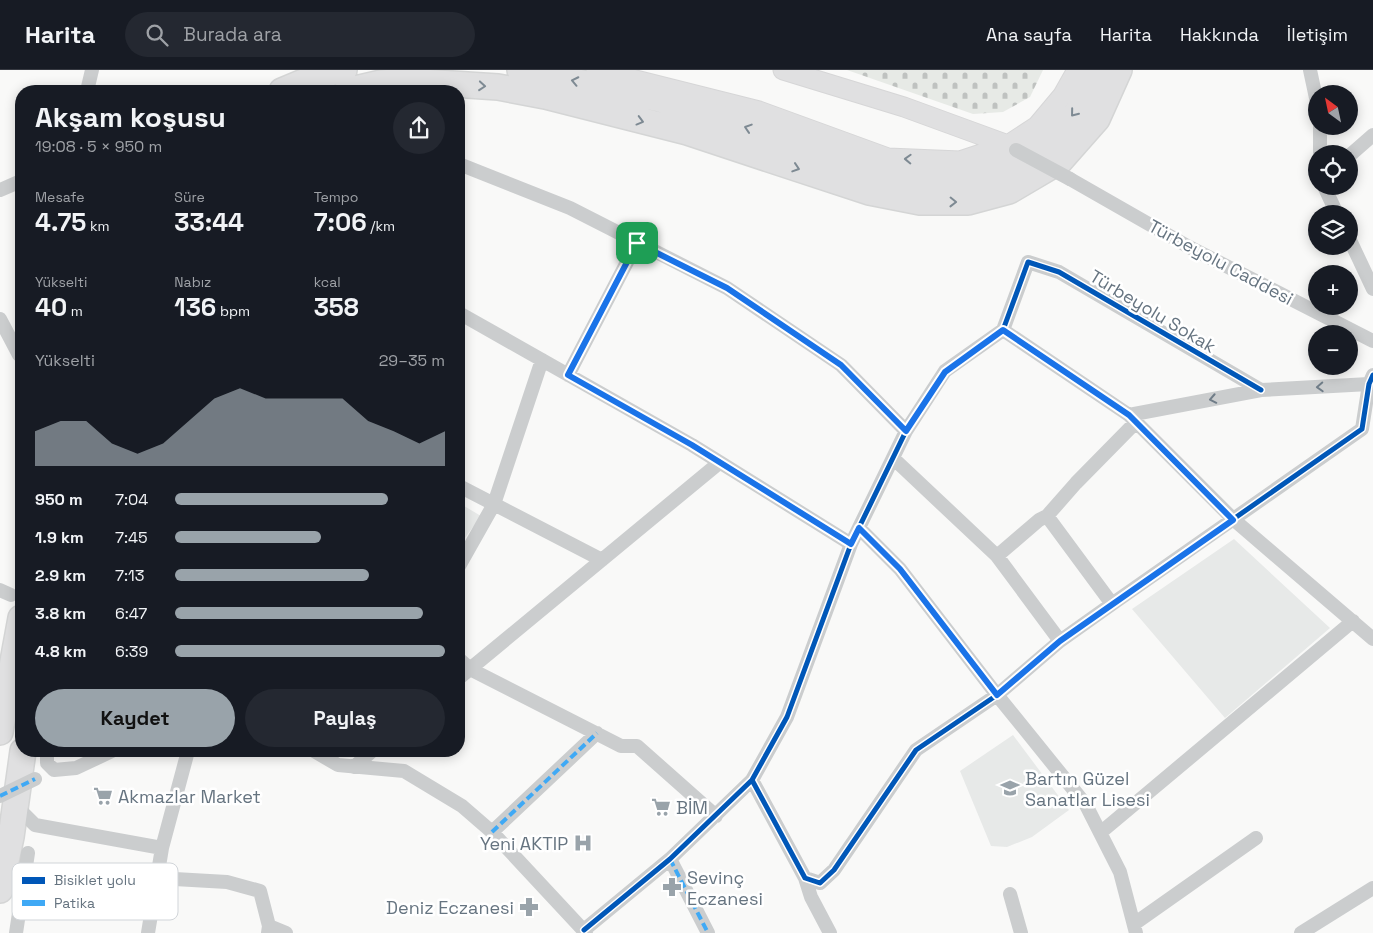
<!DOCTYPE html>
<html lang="tr">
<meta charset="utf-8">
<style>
:root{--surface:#171b24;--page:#242831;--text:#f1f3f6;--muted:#9ea1a6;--line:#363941;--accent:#99a3aa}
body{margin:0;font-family:"Space Grotesk",sans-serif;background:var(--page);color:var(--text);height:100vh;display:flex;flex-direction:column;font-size:19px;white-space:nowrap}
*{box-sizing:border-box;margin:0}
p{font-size:16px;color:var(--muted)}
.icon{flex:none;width:28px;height:28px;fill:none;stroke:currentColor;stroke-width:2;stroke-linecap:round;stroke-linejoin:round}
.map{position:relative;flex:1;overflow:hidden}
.panel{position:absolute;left:15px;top:15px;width:450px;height:672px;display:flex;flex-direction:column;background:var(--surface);border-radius:20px;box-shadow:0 2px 12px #0003}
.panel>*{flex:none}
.needle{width:32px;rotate:327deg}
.controls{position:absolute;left:1308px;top:15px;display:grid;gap:10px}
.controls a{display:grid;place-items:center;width:50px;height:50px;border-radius:50%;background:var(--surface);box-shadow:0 2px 12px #0003;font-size:25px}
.pin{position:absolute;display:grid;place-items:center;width:42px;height:42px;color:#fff;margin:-21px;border-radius:10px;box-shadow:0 2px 8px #0006}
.round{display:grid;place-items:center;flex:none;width:52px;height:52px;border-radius:26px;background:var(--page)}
.summary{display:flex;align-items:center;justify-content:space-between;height:85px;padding:0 20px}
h1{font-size:28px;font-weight:600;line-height:38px}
.stats{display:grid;grid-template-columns:repeat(3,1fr);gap:8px;height:85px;padding:5px 20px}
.stats div{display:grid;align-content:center}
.stats b{font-size:25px;font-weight:600}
.stats small{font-size:14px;font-weight:400}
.stats p{font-size:14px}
.chart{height:140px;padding:10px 20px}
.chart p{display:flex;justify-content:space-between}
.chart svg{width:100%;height:90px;margin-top:5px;fill:var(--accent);opacity:.7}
.cta{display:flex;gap:10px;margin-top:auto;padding:10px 20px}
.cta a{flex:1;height:58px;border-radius:30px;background:var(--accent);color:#111;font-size:20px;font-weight:600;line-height:58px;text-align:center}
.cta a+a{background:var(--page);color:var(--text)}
ul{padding:0 20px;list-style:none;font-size:16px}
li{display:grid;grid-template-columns:80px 60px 1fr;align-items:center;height:38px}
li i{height:12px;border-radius:6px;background:var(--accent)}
header{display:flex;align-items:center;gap:30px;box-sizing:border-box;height:70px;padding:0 25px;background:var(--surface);border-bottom:1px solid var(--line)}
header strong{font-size:24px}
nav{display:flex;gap:28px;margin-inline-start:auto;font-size:18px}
.search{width:350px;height:45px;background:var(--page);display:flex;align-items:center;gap:12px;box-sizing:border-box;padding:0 18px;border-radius:28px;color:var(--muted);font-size:19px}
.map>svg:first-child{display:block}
.built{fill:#e7e9e8}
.cemetery{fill:url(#cemetery-stones)}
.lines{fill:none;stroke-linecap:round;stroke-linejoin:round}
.secondary-casing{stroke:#d6d6d7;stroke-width:21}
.highway-casing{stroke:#d4d5d5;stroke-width:28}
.street{stroke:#cbcdce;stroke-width:14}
.secondary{stroke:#e0e0e1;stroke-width:19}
.highway{stroke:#e0e0e1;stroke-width:25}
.street-bridge{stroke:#cbcdce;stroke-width:14}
.quiet{stroke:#3fa9f5;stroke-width:4;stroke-dasharray:8 4;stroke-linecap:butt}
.cycleway-casing{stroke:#fff;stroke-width:8}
.cycleway{stroke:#0057b8;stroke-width:5}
.oneway{stroke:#7e8a93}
.oneway2{stroke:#707d88}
.route-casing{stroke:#fff;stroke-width:10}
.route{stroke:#1a73e8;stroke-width:6}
.labels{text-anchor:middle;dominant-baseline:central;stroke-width:5;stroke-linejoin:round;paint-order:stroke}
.street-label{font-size:18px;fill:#667480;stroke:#fff}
.poi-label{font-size:18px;fill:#667480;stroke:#fff;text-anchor:start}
.key{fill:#fff;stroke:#d1d5d9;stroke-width:1}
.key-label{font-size:14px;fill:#667480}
</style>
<header>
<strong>Harita</strong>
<div class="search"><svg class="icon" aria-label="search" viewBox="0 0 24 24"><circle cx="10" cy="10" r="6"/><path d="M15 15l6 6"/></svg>Burada ara</div>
<nav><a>Ana sayfa</a><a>Harita</a><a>Hakkında</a><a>İletişim</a></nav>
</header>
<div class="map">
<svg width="1373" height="863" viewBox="0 0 1373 863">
<defs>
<pattern id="cemetery-stones" width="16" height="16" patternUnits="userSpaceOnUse" patternTransform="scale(1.25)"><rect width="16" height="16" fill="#e7eae6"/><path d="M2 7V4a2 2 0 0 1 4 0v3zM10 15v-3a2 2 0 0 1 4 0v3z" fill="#bfc2c0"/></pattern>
</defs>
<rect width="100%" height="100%" fill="#f9f9f8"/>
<path class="built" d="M459 433 481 446 459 476Z
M1234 469 1330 558 1225 648 1132 539Z
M1013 665 1069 740 1032 767 1007 777 991 776 960 701Z"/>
<path class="cemetery" d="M847 0H1043L1030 27 1003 42 973 44Z"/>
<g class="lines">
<g class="secondary-casing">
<path id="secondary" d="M596 0 759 41 888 88 960 91 1008 75 1037 56 1063 25 1077 0
M783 0 904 37 1008 75"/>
</g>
<g class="highway-casing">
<path id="highway" d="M520 0 660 29 861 94 923 111 962 110 1001 98 1044 75 1078 41 1095 0
M282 21 320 5 344 0
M347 21 381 13 407 11 498 17 545 26 687 62 869 122 920 132H968L1009 121 1060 91 1097 49 1119 0
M0 662 21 548
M0 820 11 767 23 681"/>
</g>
<path class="street" d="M1310 0 1316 28
M87 21 92 0
M1320 56V84
M1349 86 1373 65
M459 94 570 138 727 218 841 295 906 361
M1070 109 1189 177 1373 271
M1324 116 1337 144
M0 120 21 111
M1349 168 1373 219
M459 243 692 375 851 474
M0 249 19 285
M1003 260 1129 345 1233 449 1373 569
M568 305 637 173
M1129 345 1261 320 1369 314
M894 389 997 486 1060 571
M459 416 602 490
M1047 446 1112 534
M859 458 900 499 997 625 1086 735 1120 802 1136 863
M997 486 1039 450 1047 446 1076 413 1136 352
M459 496 494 434 542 290
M0 520 11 525
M459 589 470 599 621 676H637L716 746
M459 608 719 393
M47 681V693L54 700 76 698 112 681
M314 681 338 695 404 701 462 736 492 762 586 863
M354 697 372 681
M752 710 805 808 820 813 834 800 916 680 997 625 1060 571 1112 534 1362 359 1369 314 1373 305
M15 735 35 755 162 778
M492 762 597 663
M1100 763 1353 551
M670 789 708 863
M157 808 227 812 260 821 269 856 268 863
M805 808 811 827 830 863
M1010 824 1021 863
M1134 854 1256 768
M269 856 286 863
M584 860 670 789 752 710 787 647 851 474 906 361 945 301 1003 260 1028 192 1059 202 1261 320
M16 863 28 783
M148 863 162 778 188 681
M1301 863 1373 818"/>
<use href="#secondary" class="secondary"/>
<use href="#highway" class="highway"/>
<path class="street-bridge" d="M1016 80 1070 109
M0 726 35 709"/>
<path class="quiet" d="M0 726 35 709
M492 762 597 663
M670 789 708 863"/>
<g class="cycleway-casing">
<path id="cycleway" d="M752 710 805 808 820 813 834 800 916 680 997 625 1060 571 1112 534 1362 359 1369 314 1373 305
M584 860 670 789 752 710 787 647 851 474 906 361 945 301 1003 260 1028 192 1059 202 1261 320"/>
</g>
<use href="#cycleway" class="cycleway"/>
</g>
<defs><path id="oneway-chevron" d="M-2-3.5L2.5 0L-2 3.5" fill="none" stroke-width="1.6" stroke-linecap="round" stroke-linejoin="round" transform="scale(1.25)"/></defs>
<g class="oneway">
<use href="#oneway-chevron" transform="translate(575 11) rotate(-168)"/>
<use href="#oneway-chevron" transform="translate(482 16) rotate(5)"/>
<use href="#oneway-chevron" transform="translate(1074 43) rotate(129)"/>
<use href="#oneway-chevron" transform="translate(640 51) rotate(15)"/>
<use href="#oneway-chevron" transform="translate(748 58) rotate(-162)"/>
<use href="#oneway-chevron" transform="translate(908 89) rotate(-178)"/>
<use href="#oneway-chevron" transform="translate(796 98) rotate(18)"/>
<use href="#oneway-chevron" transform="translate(953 132) rotate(1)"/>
</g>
<g class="oneway2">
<use href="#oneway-chevron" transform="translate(1320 317) rotate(177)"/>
<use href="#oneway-chevron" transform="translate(1213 329) rotate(169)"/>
</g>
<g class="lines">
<g class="route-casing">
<path id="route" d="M637 173 727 218 841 295 906 361 945 302 1003 260 1129 345 1233 450 1060 571 997 625 900 499 859 458 851 474 692 375 568 305Z"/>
</g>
<use href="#route" class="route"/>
</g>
<defs>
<g id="school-bare" transform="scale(1.5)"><path d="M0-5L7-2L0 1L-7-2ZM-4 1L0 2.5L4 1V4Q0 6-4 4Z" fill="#99a3aa" stroke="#fff" stroke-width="2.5" paint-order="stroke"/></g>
<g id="supermarket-bare" transform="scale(1.5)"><path d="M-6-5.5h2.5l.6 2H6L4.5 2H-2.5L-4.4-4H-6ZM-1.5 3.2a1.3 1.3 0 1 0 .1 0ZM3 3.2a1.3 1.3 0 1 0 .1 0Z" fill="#99a3aa" stroke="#fff" stroke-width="2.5" paint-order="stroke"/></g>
<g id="hospital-bare" transform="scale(1.5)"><path d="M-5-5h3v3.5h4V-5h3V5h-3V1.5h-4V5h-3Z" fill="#99a3aa" stroke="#fff" stroke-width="2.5" paint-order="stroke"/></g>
<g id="pharmacy-bare" transform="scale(1.5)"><path d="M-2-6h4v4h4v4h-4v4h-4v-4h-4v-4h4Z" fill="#99a3aa" stroke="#fff" stroke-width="2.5" paint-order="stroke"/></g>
</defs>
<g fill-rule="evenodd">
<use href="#school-bare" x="1010" y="718"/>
<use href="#supermarket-bare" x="103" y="726"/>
<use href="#supermarket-bare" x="661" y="737"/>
<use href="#hospital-bare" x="583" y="773"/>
<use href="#pharmacy-bare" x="672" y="817"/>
<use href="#pharmacy-bare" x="529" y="837"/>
</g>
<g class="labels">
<g class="street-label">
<text transform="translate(1221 192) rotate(28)">Türbeyolu Caddesi</text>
<text transform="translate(1153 241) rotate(31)">Türbeyolu Sokak</text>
</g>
<g class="poi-label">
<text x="1025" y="708">Bartın Güzel<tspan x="1025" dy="21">Sanatlar Lisesi</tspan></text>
<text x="118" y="726">Akmazlar Market</text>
<text x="676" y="737">BİM</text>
<text x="568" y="773" text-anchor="end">Yeni AKTIP</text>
<text x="687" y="807">Sevinç<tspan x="687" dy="21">Eczanesi</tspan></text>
<text x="514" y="837" text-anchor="end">Deniz Eczanesi</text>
</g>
</g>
<rect x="12" y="793" width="166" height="57" rx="8" class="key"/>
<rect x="22" y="807" width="23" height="7" fill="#0057b8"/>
<rect x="22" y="830" width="23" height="6" fill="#3fa9f5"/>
<g class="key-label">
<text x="54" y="815">Bisiklet yolu</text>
<text x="54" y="838">Patika</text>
</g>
</svg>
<div class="controls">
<a><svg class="needle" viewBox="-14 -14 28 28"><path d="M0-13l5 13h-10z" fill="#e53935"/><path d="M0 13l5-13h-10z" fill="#9ea1a6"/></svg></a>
<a><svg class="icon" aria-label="locate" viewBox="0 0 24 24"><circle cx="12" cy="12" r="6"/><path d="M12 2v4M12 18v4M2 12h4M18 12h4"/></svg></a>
<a><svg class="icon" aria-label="layers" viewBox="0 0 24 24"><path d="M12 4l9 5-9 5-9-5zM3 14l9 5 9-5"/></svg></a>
<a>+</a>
<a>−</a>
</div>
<div class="pin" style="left:637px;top:173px;background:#1e9e55"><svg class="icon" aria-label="arrive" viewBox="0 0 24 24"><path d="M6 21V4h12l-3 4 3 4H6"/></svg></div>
<section class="panel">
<div class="summary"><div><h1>Akşam koşusu</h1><p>19:08 · 5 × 950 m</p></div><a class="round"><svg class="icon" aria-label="share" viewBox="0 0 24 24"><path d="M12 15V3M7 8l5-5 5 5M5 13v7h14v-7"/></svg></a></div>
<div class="stats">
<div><p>Mesafe</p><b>4.75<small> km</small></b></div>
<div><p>Süre</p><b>33:44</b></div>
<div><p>Tempo</p><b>7:06<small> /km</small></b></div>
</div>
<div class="stats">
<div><p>Yükselti</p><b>40<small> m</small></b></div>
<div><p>Nabız</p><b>136<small> bpm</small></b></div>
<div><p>kcal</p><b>358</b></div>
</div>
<div class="chart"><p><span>Yükselti</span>29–35 m</p>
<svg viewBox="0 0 160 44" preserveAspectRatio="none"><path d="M0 44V27L10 22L20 22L30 33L40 38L50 33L60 22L70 11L80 6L90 11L100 11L110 11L120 11L130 22L140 27L150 33L160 27V44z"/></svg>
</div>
<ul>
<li><b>950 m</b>7:04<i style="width:79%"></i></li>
<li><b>1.9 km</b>7:45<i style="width:54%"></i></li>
<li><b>2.9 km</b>7:13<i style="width:72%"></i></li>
<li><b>3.8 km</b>6:47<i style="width:92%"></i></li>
<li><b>4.8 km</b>6:39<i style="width:100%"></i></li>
</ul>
<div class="cta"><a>Kaydet</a><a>Paylaş</a></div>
</section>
</div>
